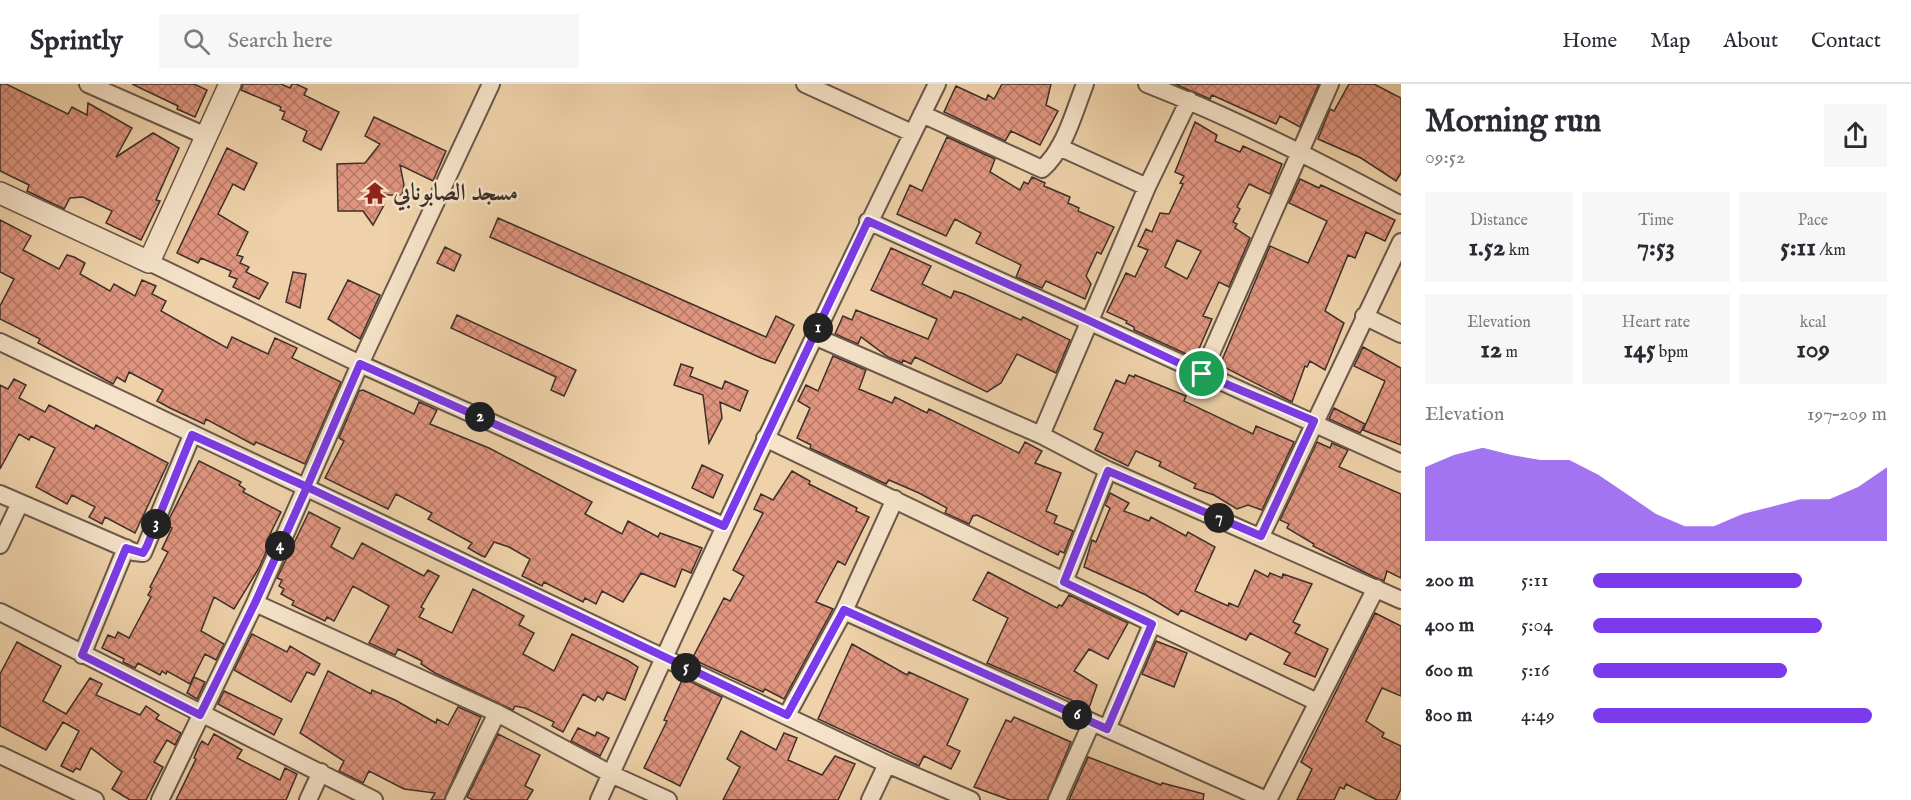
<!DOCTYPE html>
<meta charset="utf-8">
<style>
:root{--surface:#fff;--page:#f7f7f7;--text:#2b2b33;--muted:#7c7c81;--line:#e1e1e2;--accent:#7c3aed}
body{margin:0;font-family:"IM FELL English",Amiri,serif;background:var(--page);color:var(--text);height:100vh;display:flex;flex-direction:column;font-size:22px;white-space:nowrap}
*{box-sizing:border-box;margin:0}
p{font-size:20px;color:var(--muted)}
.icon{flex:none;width:33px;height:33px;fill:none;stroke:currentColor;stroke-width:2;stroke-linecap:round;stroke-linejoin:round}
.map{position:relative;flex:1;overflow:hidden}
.panel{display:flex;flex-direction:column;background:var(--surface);width:510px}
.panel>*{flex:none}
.pin{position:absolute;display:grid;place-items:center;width:51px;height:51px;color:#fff;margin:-26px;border:3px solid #fff;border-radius:50%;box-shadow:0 2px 6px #0007}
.km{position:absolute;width:30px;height:30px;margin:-15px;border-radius:50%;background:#222;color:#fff;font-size:16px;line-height:30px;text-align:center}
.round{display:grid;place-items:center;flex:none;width:63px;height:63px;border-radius:0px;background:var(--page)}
.overview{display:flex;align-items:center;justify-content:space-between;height:102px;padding:0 24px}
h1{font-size:33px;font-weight:700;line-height:45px}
.figures{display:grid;grid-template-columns:repeat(3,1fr);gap:9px;height:102px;padding:6px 24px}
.figures div{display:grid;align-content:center;border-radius:0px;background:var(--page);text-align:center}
.figures b{font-size:26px;font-weight:700}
.figures small{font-size:16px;font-weight:400}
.figures p{font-size:16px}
.chart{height:168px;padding:12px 24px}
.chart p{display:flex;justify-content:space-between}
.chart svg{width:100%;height:108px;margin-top:6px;fill:var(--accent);opacity:.7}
ul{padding:0 24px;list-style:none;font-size:20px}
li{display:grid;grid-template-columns:96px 72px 1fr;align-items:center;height:45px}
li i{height:15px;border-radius:8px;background:var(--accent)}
header{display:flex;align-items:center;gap:36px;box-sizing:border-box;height:84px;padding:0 30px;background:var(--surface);border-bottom:2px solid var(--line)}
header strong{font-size:28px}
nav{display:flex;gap:33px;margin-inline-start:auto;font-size:21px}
.search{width:420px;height:54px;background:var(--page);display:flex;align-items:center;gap:15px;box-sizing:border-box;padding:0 21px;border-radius:0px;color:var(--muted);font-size:22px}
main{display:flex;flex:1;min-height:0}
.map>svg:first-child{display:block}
.building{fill:url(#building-cross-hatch);stroke:#3d2f2a;stroke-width:1.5;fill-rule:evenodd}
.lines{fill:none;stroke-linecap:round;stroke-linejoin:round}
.minor-casing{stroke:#6a584a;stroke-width:20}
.tertiary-casing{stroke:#6a584a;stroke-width:24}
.minor{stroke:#f5e2c8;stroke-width:16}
.tertiary{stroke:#f5e2c8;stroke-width:21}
.route-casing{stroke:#fff;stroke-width:12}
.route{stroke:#7c3aed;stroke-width:8}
.labels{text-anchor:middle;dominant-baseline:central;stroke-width:5;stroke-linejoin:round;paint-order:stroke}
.poi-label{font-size:24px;font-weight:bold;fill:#3d2f2a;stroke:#f5e2c8;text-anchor:start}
</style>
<header>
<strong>Sprintly</strong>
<div class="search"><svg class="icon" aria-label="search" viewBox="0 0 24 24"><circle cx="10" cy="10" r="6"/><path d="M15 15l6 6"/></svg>Search here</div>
<nav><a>Home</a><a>Map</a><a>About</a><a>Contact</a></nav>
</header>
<main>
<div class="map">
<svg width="1401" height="716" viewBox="0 0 1401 716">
<defs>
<pattern id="building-cross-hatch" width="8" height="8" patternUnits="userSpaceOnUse" patternTransform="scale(1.5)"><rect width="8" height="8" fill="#e0957f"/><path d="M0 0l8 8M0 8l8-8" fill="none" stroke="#b77a68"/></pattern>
</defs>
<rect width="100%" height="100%" fill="#efd2aa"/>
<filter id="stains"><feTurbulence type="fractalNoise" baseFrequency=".00333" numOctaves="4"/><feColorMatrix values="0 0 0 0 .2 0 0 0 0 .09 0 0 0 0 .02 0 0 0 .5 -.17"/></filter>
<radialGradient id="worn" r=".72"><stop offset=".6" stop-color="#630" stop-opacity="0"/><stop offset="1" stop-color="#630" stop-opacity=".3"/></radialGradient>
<path class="building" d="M0 0H6L68 30 72 23 87 31 88 19 132 44 116 73 153 49 179 64 156 116 160 117 141 156 106 139 112 127 83 113 70 114 64 125 27 107 29 101 0 87Z
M132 0H194L207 6 195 33 177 25 178 22Z
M243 0H281L290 4 292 0H296L307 5 304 11 339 28 321 66 303 57 307 47 282 35 285 28 280 26 281 23 241 6Z
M1002 0H1051L1046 21 1058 27 1040 61 1011 47 1005 57 944 28 956 2 986 16 988 11 994 15Z
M1175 0H1319L1300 43 1280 32 1276 40 1212 11 1210 15Z
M1349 0H1374L1401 14V89L1396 97 1361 74 1318 55 1330 25 1334 27Z
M374 33 446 67 433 97 400 81 404 101 402 111H366L384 121 373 141 363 127H338L337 80 365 79 380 60 365 52Z
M1195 38 1217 51 1215 57 1240 68 1243 62 1282 80 1270 110 1249 100 1237 123 1240 125 1233 138 1237 140 1235 144 1250 154 1229 203 1219 198 1203 232 1212 235 1195 274 1134 246V243L1126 239 1127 237 1107 228 1126 189 1135 193 1148 166 1138 162 1146 145 1152 148 1160 129 1169 130 1183 100 1180 99 1184 92 1175 88ZM1177 156 1201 167 1187 195 1165 183Z
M947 53 995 75 990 88 1020 106 1024 98 1028 100 1032 93 1045 99 1044 102 1070 113 1068 119 1079 124 1078 127 1114 143 1101 170 1097 168 1086 192 1091 200 1085 215 1046 197 1042 204 1016 193 1021 181 976 159 981 149 955 135 946 152 897 130 910 101 922 107Z
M227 64 257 79 244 106 233 100 218 130 248 148 237 171 243 173 240 179 249 183 246 188 268 199 259 215 233 203 237 195 229 192 231 187 201 174 198 179 177 169Z
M1300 95 1319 104 1321 101 1395 136 1385 157 1366 148 1355 174 1348 171 1325 227 1344 239 1325 286 1310 277 1307 283 1305 282 1292 318 1220 281 1270 162 1308 179 1327 137 1289 119Z
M498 134 766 253 776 232 794 241 775 279 761 274 490 153Z
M0 136 31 152 23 166 59 185 67 171 74 173 85 179 80 190 110 207 114 200 135 212 142 196 156 202 152 210 166 217 161 227 227 264 232 253 268 270 275 254 297 264 292 274 341 298 305 380 256 358 254 361 206 335 204 340 170 324 157 317 163 306 129 288 125 298 117 293 113 300 38 259 40 255 0 235V222L14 195 0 188Z
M445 163 461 171 454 187 437 179Z
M891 164 931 182 922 200 951 214 954 207 964 210 1021 236 1023 233 1070 256 1056 289 1017 270 1001 299 987 308 915 273 911 280 903 276 902 279 888 273 861 253 858 260 835 250 843 232 852 236 856 226 928 255 937 235 871 206Z
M293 188 306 190 300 224 286 218Z
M348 196 380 211 360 255 328 235Z
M457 231 576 286 564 312 551 306 556 293 451 244Z
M1363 263 1401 284V361L1363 346 1385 297 1354 282Z
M833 272 866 286 859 305 892 319 895 313 927 329 929 325 1019 369 1025 358 1042 367 1035 379 1061 389 1046 427 1057 432 1054 439 1073 447 1064 469 1060 467 1058 471 977 431 973 432 969 440 945 429 947 424 919 409 889 396 886 400 810 364 811 361 797 354 810 324 798 317 806 301 818 307Z
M681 280 693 284 690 292 722 305 725 297 748 307 740 327 720 318 722 334 709 359 703 311 674 301Z
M1129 291 1134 293 1135 291 1186 312 1184 317 1253 350 1256 342 1294 358 1262 426 1248 421 1237 425 1214 411 1194 404 1196 400 1159 382 1161 378 1136 367 1128 382 1095 366 1103 349 1094 345 1116 296 1125 300Z
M14 295 26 301 19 314 45 328 49 321 94 345 96 341 168 379 135 449 105 433 102 440 89 433 95 423 72 411 67 420 36 403 55 364 31 352 29 356 19 350 0 385V301L8 305Z
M363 306 414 330 419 318 437 326 430 340 489 364 592 418 585 430 622 450 628 437 658 453 660 449 702 464 691 489 682 485 675 503 641 489 623 518 602 507 596 520 585 514 583 518 544 498 542 502 522 492 530 475 509 463 494 458 485 473 482 472 468 464 472 459 428 435 432 429 396 410 388 425 325 394 344 357 339 354 359 307Z
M1334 324 1365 340 1360 349 1329 335Z
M1317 358 1330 364 1332 359 1348 366 1339 383 1401 410V494L1387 487 1384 497 1374 493 1313 462 1314 460 1287 444 1289 440 1280 436Z
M199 377 241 398 239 401 245 405 243 408 281 428 272 446 267 458 270 459 259 484 234 525 214 513 201 547 224 560 216 576 205 570 190 600 167 587 166 590 162 587 160 591 138 579 135 584 123 578 124 575 102 564 108 551 115 554 118 548 129 554 151 513 148 511 152 504 150 503 168 468 162 465 172 444 166 441Z
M702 381 723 391 713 414 692 404Z
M792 387 810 397 809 400 857 424 856 427 869 433 845 481 838 477 816 518 833 525 784 615 765 605 763 608 692 575 724 514 730 517 744 492 733 486 763 429 754 425 761 410 773 416Z
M1110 409 1129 419 1124 427 1149 437 1151 433 1186 452 1188 448 1215 463 1195 507 1228 522 1229 519 1238 523 1255 486 1268 493 1270 489 1282 494 1283 490 1312 500 1293 538 1300 541 1295 549 1328 565 1315 593 1284 580 1290 569 1250 549 1246 556 1181 526 1178 531 1146 511 1084 483 1092 456 1096 458 1110 424 1105 421Z
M309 428 340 444 331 463 353 475 362 459 424 492 428 486 439 492 421 523 424 525 419 533 452 549 473 505 524 532 519 541 534 549 523 570 554 587 572 550 627 576 638 583 625 616 607 608 603 616 598 612 595 617 583 610 563 648 552 642 554 638 525 624 515 622 513 626 435 589 421 580 422 577 398 565 395 571 369 559 389 522 353 502 334 537 327 533 325 537 292 521 294 517 281 510 284 505 279 502 282 496 277 494Z
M988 488 1057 524 1059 521 1062 522 1069 511 1128 539 1108 575 1089 565 1074 587 1097 601 1089 624 987 579 1008 534 973 516Z
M1375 529 1401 542V612L1382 604 1366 637 1384 649 1382 653 1401 662V705L1396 716H1377L1346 700 1344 705 1340 703 1334 716H1297L1312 685 1301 678Z
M252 550 287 568 290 562 320 580 314 591 307 588 291 618 234 586Z
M1156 557 1187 569 1174 603 1142 590Z
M17 558 61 582 43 617 66 630 90 594 102 600 96 611 140 631 146 622 159 631 156 635 181 649 175 661 167 656 154 678 163 683 146 716H130L112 705 122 688 91 664 80 686 76 684 73 688 61 682 79 647 63 638 46 666 0 642V590Z
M852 560 907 591 909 588 968 615 947 661 960 667 951 685 924 672 919 682 818 635Z
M328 587 371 610 372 606 395 616 436 639 437 635 448 641 458 623 481 633 444 716H431L435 709 404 705 369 687 363 699 339 687 344 677 300 649Z
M194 593 205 598 197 615 187 609Z
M683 594 722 613 680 702 644 684 667 637 664 636Z
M224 607 282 635 274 651 218 620Z
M1014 633 1071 658 1047 716H1010L974 703 1006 636 1011 638Z
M578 644 595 652 597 648 609 654 600 672 571 657Z
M741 647 776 666 784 649 797 654 788 676 822 691 835 672 855 680 838 716H723L740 683 727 675Z
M214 650 242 666 237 674 280 696 285 684 297 690 286 716H176L196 675 194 674 199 662 202 657 208 661Z
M498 650 540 671 525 702 533 706 527 716H473L467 713Z
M1088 673 1161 701 1162 699 1204 710 1203 716H1069Z"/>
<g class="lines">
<g class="minor-casing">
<path id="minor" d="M88 0 206 52
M805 0 912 49
M1147 0C1234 34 1318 77 1401 121
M922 30 1042 85C1065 65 1074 28 1085 0
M1059 63 1147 103
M868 137 1401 379
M149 178 360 280 724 442
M1364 232 1401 250
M814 252 1041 351 1108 386 1401 516
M0 258 887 680 971 716
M1202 290 1330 0
M1041 351 1147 103 1189 16
M765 354 1317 618
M0 410 134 468 143 469 192 351
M1261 452 1401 158
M0 461 20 419
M1064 498 1108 386
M255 519 497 629 611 690 668 716
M844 527 1266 716
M0 528 374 716
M82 571 126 464
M787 631 844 527 895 415
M1107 645 1152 540
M0 671 95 716
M160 716 255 519 360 280 491 0
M308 716 321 688
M454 716 497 629
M599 716C708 476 820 237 937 0
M870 716 887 680
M1057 716 1092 638
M1268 716 1376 504"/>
</g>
<g class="tertiary-casing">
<path id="tertiary" d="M0 109 149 178 230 0"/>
</g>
<use href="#minor" class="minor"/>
<use href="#tertiary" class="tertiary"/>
</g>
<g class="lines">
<g class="route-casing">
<path id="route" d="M1202 290 1090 237 868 137 724 442 360 280 307 403 192 351 147 462 143 469 126 464 82 571 200 631 255 519 307 403 787 631 844 526 1107 645 1152 540 1064 498 1108 387 1261 452 1314 337 1202 290"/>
</g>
<use href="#route" class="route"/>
</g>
<defs>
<g id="temple-bare" transform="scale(1.8)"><path d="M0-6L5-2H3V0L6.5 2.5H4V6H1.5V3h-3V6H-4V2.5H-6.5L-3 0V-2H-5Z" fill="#8f2418" stroke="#f5e2c8" stroke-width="2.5" paint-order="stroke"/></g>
</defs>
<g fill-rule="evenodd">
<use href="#temple-bare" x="375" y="109"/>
</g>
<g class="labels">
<g class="poi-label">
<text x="393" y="109">مسجد الصابونابي</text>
</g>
</g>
<rect width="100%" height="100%" filter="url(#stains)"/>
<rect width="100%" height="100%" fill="url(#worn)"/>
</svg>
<div class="pin" style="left:1202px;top:290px;background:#1e9e55"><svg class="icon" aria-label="arrive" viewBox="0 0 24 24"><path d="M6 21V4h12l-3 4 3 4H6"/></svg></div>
<b class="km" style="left:818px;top:244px">1</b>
<b class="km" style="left:480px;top:333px">2</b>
<b class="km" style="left:156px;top:440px">3</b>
<b class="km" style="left:280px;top:462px">4</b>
<b class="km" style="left:686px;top:584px">5</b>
<b class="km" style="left:1077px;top:631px">6</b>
<b class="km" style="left:1219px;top:434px">7</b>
</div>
<section class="panel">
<div class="overview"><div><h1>Morning run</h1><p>09:52</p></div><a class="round"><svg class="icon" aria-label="share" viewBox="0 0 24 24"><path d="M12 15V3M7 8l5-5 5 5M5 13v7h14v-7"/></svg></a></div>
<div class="figures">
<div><p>Distance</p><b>1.52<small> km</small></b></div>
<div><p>Time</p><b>7:53</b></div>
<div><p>Pace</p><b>5:11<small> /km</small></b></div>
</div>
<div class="figures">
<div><p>Elevation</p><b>12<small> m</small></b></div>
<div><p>Heart rate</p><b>145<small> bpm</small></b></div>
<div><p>kcal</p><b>109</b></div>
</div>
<div class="chart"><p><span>Elevation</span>197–209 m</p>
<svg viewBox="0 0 160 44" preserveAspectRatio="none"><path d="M0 44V14L10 9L20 6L30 9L40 11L50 11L60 17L70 25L80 33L90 38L100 38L110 33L120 30L130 27L140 27L150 22L160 14V44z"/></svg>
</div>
<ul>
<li><b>200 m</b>5:11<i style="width:71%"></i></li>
<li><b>400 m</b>5:04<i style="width:78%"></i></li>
<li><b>600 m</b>5:16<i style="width:66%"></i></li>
<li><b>800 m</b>4:49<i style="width:95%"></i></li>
</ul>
</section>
</main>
